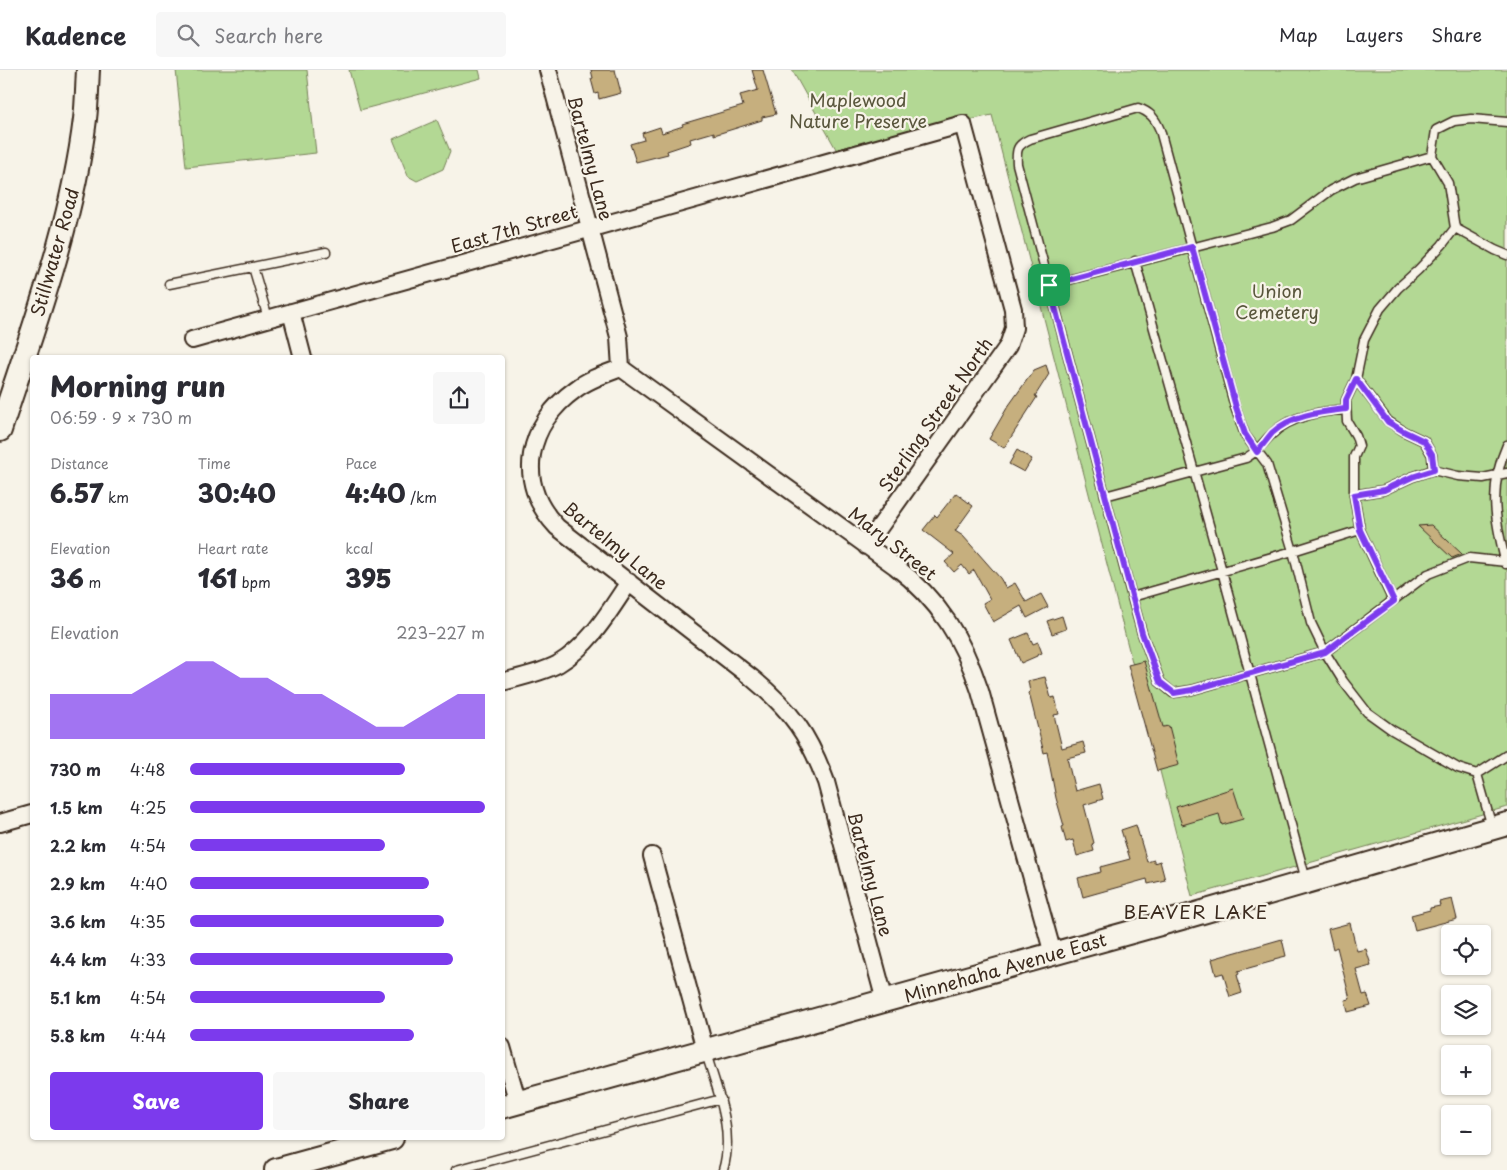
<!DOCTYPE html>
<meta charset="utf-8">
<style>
:root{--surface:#fff;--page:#f7f7f7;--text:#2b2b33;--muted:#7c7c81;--line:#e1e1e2;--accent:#7c3aed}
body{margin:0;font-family:"Playpen Sans",sans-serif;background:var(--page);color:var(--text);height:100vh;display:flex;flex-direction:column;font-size:19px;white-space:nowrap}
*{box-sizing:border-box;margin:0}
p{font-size:16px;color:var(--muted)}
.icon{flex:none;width:28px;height:28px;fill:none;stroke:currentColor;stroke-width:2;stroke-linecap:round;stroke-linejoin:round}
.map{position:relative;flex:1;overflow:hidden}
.details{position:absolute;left:30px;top:285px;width:475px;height:785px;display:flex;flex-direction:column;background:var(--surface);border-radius:5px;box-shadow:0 1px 4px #0004}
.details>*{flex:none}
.controls{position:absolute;left:1441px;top:855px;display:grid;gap:10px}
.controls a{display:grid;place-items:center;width:50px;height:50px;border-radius:5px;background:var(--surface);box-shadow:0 1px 4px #0004;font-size:25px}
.pin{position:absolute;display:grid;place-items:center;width:42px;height:42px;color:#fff;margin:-21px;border-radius:10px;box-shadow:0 2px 8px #0006}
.round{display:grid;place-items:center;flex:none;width:52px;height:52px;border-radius:5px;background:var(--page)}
.overview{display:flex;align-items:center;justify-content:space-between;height:85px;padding:0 20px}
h1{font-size:28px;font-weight:800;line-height:38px}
.metrics{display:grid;grid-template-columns:repeat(3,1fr);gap:8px;height:85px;padding:5px 20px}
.metrics div{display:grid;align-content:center}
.metrics b{font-size:25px;font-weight:800}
.metrics small{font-size:14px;font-weight:400}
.metrics p{font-size:14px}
.chart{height:140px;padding:10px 20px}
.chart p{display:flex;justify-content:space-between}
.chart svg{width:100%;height:90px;margin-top:5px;fill:var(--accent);opacity:.7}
.primary-button{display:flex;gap:10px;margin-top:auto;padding:10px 20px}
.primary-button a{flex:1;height:58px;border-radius:5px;background:var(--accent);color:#fff;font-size:20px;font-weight:800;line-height:58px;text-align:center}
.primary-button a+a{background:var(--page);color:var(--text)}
ul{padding:0 20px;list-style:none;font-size:16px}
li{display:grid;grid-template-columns:80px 60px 1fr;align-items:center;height:38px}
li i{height:12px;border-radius:6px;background:var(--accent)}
header{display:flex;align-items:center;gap:30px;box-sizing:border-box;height:70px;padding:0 25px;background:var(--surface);border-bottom:1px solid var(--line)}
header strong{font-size:24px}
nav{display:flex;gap:28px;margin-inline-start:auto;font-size:18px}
.search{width:350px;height:45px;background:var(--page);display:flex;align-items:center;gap:12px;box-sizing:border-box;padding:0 18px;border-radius:5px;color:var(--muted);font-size:19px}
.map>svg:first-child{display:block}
.green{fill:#b3d894;stroke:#778159}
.building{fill:#c6af7e;stroke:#3b2a1e}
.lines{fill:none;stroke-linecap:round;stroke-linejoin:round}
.service-casing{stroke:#3b2a1e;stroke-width:11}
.minor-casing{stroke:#3b2a1e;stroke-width:20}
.secondary-casing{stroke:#3b2a1e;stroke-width:26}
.service{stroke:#f7f3e8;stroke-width:8}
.minor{stroke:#f7f3e8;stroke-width:16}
.secondary{stroke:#f7f3e8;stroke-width:22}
.route-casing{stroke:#fff;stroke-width:10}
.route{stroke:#7c3aed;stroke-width:6}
.labels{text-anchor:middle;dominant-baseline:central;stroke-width:4.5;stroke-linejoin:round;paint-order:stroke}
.park-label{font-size:18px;fill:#59563c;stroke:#f7f3e8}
.street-label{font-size:18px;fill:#3b2a1e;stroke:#f7f3e8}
.neighbourhood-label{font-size:19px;letter-spacing:1px;fill:#3b2a1e;stroke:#f7f3e8}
</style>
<header>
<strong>Kadence</strong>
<div class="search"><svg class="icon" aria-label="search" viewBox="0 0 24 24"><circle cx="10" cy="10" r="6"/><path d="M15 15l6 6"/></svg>Search here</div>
<nav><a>Map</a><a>Layers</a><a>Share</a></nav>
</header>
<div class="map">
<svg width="1507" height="1100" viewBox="0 0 1507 1100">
<rect width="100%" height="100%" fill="#f7f3e8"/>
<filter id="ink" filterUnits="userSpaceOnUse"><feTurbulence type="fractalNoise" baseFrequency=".02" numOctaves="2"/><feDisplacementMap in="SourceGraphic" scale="10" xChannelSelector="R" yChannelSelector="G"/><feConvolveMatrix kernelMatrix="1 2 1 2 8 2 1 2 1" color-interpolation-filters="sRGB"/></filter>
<g filter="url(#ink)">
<path class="green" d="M176 0H307L316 83 186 97Z
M349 0H479L481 8 360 40Z
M792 0H1507V737L1192 826 992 45 889 68 841 88Z
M437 50 450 81 443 99 417 111 408 106 393 69Z"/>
<path class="building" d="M591 0H615L621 23 599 29 598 23 595 24 591 9 593 8Z
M752 0H763L776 44 762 47V50L743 56 714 65V62L690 69 691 73 667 81 668 84 636 92 630 74 644 70 642 63 660 57 662 63 683 56 682 54 743 36 740 25 758 20Z
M1046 295 1049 304 1035 326 1037 327 1004 378 989 369 1007 338 1034 300Z
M1017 380 1032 389 1024 402 1009 394Z
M956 423 973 436 955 461 963 466 1000 508 1006 518 1015 513 1026 532 1041 524 1048 537 1027 548 1021 536 993 552 983 533 990 529 974 500 969 504 962 495 954 502 945 492 954 484 923 460 935 445 937 447Z
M1431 455 1462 484 1452 488 1418 456Z
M1062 546 1066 559 1052 564 1047 551Z
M1028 563 1033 574 1038 572 1042 583 1037 585V586L1021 593 1011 570Z
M1144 591 1163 657 1169 656 1179 695 1157 701 1128 595Z
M1045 607 1051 628 1055 627 1059 644 1054 645 1062 678 1083 672 1086 683 1067 688 1075 721 1099 714 1103 729 1084 735 1094 773 1092 774 1094 781 1077 786 1073 770 1066 772 1062 757 1064 756 1056 728 1047 682 1044 683 1029 623 1030 622 1028 611Z
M1233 718 1243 749 1222 755 1219 744 1182 755 1176 737Z
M1136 755 1147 792 1154 790V793L1160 791 1165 810 1148 814 1147 809 1083 827 1078 808 1101 802 1100 797 1130 789 1121 760Z
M1452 829 1457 849 1415 860 1411 845 1430 840V838L1440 836 1439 832Z
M1350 853 1357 881 1366 879 1371 895 1356 899 1363 925 1367 924 1371 936 1348 942 1345 930 1350 929 1337 877 1333 879 1328 859Z
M1282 869 1286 886 1274 889V891L1238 901 1239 904 1237 905 1242 923 1230 927 1223 903 1216 905 1212 889Z"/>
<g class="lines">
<g class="service-casing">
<path id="service" d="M1455 158 1495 180 1507 185
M1135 191 1222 501 1306 810
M253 197 268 248
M169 214 326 182
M1049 215 1272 157 1291 150 1331 120 1355 108 1432 86
M1356 309 1388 351 1405 362 1424 371 1432 385 1433 400
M1354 425 1384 420 1412 407 1433 400 1458 406 1483 408 1507 403
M1105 426 1246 388C1260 380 1261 374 1272 364 1291 345 1321 342 1346 339
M1506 492 1469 488 1428 504 1325 582 1192 620 1173 623 1160 612 1142 563 1132 527 1017 94C1016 79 1017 75 1030 69L1138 38C1150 42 1155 48 1160 60L1235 337 1245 365 1267 394 1293 481 1311 553 1325 582 1343 611 1367 642 1392 660 1458 698 1477 704 1507 685
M1506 494C1495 450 1488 418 1507 375
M1132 527 1293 481 1360 460
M1393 531 1360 460 1354 425V387L1359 376 1356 366 1347 351 1346 330 1356 309 1364 270 1380 239 1398 218 1418 200 1442 175 1455 158 1448 113 1432 86 1436 60 1454 51 1471 49 1507 52
M1477 704 1492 757
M706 983C717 1020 735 1061 723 1100
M456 1100 721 1029"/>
</g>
<g class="minor-casing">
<path id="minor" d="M548 0 619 267 621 298
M291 242 303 288
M192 270 963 54 1013 239 1014 258 1008 276 866 476
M621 298C605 304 589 309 576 319 527 354 514 412 557 457L752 608C791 640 809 665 826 712L885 931
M621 298 895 496C939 530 963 569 980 621L1053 884
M502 612C521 607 541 603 558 594 590 575 609 542 629 512
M0 753 32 744
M652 786 705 980
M502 977 518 1033"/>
</g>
<g class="secondary-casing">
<path id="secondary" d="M0 360C33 258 72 156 85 49 87 33 87 16 88 0
M502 1037 1182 848 1507 754
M276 1100 392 1068"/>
</g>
<use href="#service" class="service"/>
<use href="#minor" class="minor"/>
<use href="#secondary" class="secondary"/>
</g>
</g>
<g class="lines" filter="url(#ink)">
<g class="route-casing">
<path id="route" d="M1192 177 1236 337 1245 364 1257 382C1262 376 1267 369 1272 363 1291 345 1321 342 1346 339V330L1356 309 1388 352 1405 362 1424 371 1432 384 1434 400 1412 407 1384 420 1354 425 1360 460 1394 531 1325 582 1192 620 1174 623 1160 612 1142 563 1049 215Z"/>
</g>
<use href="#route" class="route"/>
</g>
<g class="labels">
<g class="park-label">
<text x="858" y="29">Maplewood<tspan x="858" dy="21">Nature Preserve</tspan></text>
<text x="1277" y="220">Union<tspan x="1277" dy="21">Cemetery</tspan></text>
</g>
<g class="street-label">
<text transform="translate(591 88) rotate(75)">Bartelmy Lane</text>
<text transform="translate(514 158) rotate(-16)">East 7th Street</text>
<text transform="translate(54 182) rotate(-74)">Stillwater Road</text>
<text transform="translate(935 344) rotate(-55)">Sterling Street North</text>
<text transform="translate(893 473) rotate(38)">Mary Street</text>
<text transform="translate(616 475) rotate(39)">Bartelmy Lane</text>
<text transform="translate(871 804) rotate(75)">Bartelmy Lane</text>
<text transform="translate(1005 897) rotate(-16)">Minnehaha Avenue East</text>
</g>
<g class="neighbourhood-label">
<text x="1196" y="841">BEAVER LAKE</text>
</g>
</g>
</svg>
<div class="controls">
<a><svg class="icon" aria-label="locate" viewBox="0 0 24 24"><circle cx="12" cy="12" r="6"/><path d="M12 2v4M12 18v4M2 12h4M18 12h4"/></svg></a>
<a><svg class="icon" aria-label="layers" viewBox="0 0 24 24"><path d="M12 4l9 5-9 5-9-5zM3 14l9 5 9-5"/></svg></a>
<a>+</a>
<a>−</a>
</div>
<div class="pin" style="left:1049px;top:215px;background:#1e9e55"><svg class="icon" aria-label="arrive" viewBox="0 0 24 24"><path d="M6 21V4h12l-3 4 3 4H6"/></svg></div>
<section class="details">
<div class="overview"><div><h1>Morning run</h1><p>06:59 · 9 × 730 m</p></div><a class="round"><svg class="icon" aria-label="share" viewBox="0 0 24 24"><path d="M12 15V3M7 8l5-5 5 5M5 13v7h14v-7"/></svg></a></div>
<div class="metrics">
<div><p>Distance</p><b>6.57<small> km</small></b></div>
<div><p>Time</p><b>30:40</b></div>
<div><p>Pace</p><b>4:40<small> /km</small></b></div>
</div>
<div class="metrics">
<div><p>Elevation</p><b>36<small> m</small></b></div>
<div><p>Heart rate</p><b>161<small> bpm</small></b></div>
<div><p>kcal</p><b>395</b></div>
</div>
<div class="chart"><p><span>Elevation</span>223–227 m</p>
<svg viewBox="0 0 160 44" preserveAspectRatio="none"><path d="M0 44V22L10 22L20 22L30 22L40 14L50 6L60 6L70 14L80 14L90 22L100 22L110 30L120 38L130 38L140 30L150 22L160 22V44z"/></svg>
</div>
<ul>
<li><b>730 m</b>4:48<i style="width:73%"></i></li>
<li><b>1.5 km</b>4:25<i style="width:100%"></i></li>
<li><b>2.2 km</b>4:54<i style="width:66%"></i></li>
<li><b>2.9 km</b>4:40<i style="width:81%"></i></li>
<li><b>3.6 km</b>4:35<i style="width:86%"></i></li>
<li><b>4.4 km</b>4:33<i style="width:89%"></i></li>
<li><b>5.1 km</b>4:54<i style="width:66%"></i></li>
<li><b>5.8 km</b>4:44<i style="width:76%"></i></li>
</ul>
<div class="primary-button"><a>Save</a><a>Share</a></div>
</section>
</div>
